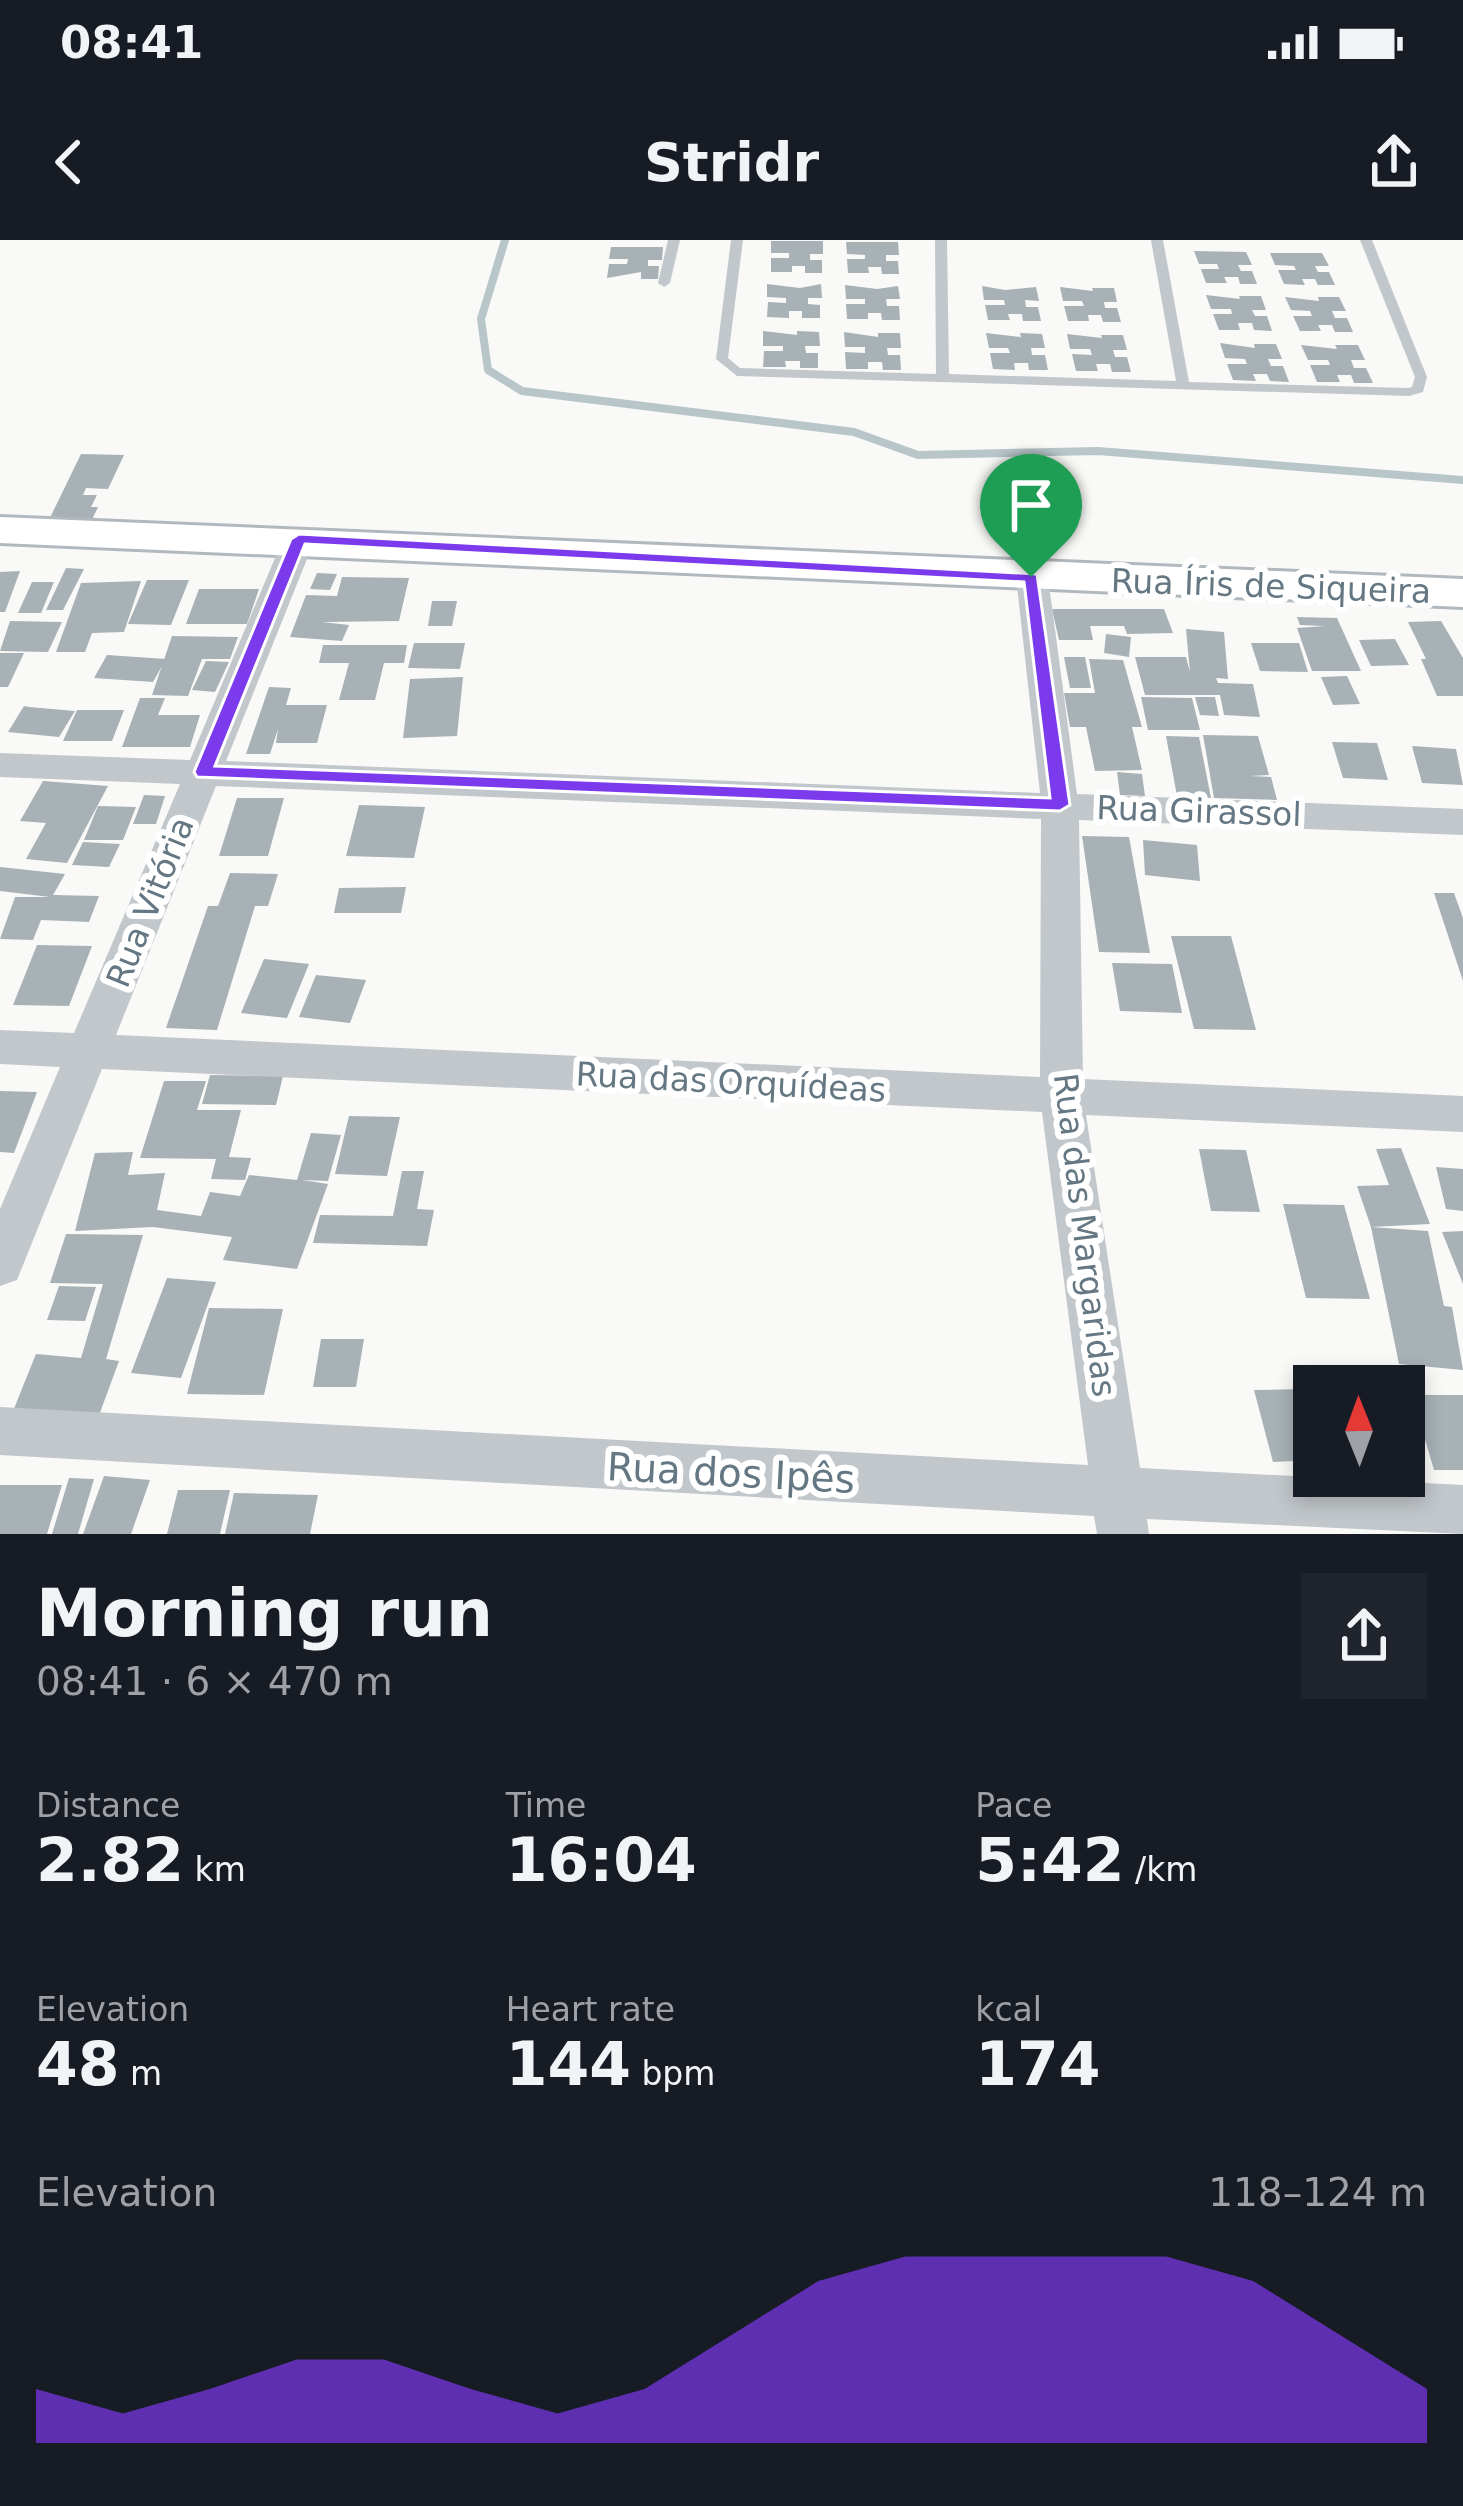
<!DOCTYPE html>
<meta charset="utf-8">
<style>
:root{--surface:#171b24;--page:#20242c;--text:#f1f3f6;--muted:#9ea1a6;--accent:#7c3aed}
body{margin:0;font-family:"DejaVu Sans",sans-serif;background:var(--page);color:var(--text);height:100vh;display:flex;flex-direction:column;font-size:45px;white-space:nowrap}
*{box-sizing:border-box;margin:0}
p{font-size:39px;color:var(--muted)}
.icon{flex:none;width:66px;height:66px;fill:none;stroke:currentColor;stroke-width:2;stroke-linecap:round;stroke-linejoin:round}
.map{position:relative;height:1294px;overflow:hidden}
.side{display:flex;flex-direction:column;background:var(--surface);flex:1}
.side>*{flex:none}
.needle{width:78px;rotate:359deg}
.controls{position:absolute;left:1293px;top:1125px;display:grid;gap:24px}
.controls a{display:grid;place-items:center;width:132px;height:132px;border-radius:0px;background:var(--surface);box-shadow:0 6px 18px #0003;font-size:60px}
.pin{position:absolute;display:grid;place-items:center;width:102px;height:102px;color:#fff;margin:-123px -51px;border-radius:50% 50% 50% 0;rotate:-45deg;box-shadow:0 0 12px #0007}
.pin .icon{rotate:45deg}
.round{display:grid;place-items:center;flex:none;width:126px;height:126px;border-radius:0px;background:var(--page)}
.summary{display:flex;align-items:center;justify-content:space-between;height:204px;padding:0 36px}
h1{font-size:66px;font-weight:700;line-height:90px}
.stats{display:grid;grid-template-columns:repeat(3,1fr);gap:18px;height:204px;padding:12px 36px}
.stats div{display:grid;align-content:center}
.stats b{font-size:60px;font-weight:700}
.stats small{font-size:33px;font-weight:400}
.stats p{font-size:33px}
.chart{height:336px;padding:24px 36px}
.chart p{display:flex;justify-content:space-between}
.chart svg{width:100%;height:216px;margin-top:12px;fill:var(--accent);opacity:.7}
.status{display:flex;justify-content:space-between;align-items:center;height:84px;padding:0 60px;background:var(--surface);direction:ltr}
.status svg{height:33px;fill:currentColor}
header{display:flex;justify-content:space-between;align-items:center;height:156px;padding:0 36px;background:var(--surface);font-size:54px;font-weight:700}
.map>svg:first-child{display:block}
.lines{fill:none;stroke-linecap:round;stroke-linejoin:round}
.stream{stroke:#b8c6c9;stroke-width:8}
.building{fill:#a7b1b6}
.secondary-casing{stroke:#b2b9be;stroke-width:6}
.lane{fill:#c2c7cb;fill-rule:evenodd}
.street{fill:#c2c7cb;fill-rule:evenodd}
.secondary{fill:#fff;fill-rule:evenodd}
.route{fill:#7c3aed;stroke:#fff;stroke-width:3;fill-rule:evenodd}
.labels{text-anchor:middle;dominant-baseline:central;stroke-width:12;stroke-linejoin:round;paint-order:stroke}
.street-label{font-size:33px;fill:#647782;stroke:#fff}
.near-street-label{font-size:39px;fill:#647782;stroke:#fff}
</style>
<div class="status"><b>08:41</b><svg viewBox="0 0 49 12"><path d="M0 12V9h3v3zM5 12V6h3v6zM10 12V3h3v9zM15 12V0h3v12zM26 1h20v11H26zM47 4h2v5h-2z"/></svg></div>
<header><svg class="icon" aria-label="back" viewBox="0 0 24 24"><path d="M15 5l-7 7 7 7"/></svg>Stridr<svg class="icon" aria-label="share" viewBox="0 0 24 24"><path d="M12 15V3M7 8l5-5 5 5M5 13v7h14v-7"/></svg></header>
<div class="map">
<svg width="1463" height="1294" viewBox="0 0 1463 1294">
<rect width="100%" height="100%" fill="#f9f9f7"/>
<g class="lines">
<path class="stream" d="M505 0 481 79 488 130 522 151 854 192 918 215 1098 211 1463 240"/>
</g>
<path class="building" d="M771 1H823V14H810V20H822V33H805V26H792V32H771V18H789V13H771Z
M846 2H898L899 15H886V21H898L899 34H882L881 27H868L869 33H848L847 19H865V15L847 14Z
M611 7H663L662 20H648V26H659L658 39H641V32L607 38 609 24H627L628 19H609Z
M1194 11 1246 12 1252 25H1238L1241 31H1252L1257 44H1240L1238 37H1224L1227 43H1206L1201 29H1219L1217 24H1199Z
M1270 13H1322L1329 26H1315L1318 32H1329L1335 45H1318L1315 39H1302L1305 45 1284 44 1278 30H1296L1294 26 1275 25Z
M767 44 800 48 821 44 822 58H808V64L820 65V78H802V71H789V78L767 77 768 62 786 63V58L767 57Z
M845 45 877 49 898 46 900 59H886L887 66H899L900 80H882L881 73H868V79H847L846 64H865V59H846Z
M982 46 1005 50 1036 47 1039 61 1025 60 1026 67H1038L1041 81H1023L1022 74H1008L1010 80H988L985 65H1005L1004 60H984Z
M1060 47 1093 51 1092 48H1114L1117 62H1104L1105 68H1117L1121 82H1103L1101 75H1088L1089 81H1068L1064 66H1084L1082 61H1063Z
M1206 55 1240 59 1239 56H1261L1266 70H1252L1255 76H1267L1272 91 1254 90 1252 83H1238L1240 90H1219L1213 74H1232L1231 69H1211Z
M1285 57 1319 61 1318 57H1339L1346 71H1332L1335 78H1347L1353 92H1335L1332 85H1318L1321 91H1300L1293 76H1312L1310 71 1291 70Z
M763 91 797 95V91L819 92 820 106H805L806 113H818V128H800V121H785L786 127H763L764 111H783V106H763Z
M844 92 878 97V93H900L901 108H887L888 115H900L901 130H883L882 122H868V129H846L845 112 865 113V107H845Z
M986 93 1021 97 1020 93 1042 94 1045 108H1031L1032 115H1045L1048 130H1029L1028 123H1014L1015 130 993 129 990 113H1010L1008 108H989Z
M1067 94 1102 98 1101 95H1123L1127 110H1113L1115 117H1127L1131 132H1112L1110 124H1096L1098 131H1076L1072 114 1092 115 1090 109H1070Z
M1220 103 1255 108 1254 104H1276L1282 119H1268L1271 126H1283L1289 142 1270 141 1267 134H1253L1256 141 1233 140 1227 124H1247L1245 119 1225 118Z
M1301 105 1337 109 1335 105H1358L1365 120H1351L1354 128H1366L1373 143H1354L1351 135H1337L1340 142H1317L1310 125H1330L1328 120H1308Z
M81 214 124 215 108 249 86 248 83 255H97L91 267H98L89 286H46Z
M66 328 84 329 63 370H46Z
M20 331 5 372H0V332Z
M317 333 337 334 330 350 310 349Z
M342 337 409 338 399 381 322 382 349 385 342 401 290 397 306 355 337 356Z
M147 340H189L171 385 128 384Z
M141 341 124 392 92 393 85 412H56L81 343Z
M32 342H54L41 373H18Z
M199 349H259L247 384H186Z
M432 361H457L452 386H428Z
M1052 369H1164L1173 393 1127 394 1124 386H1090L1093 400H1059Z
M1297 377 1337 378 1361 431H1312L1297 388 1325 386 1300 385Z
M10 381 62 382 48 412 0 411Z
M1441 381 1463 418V456H1437L1421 419H1426L1408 382Z
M1186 389 1224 392 1228 439 1216 438 1218 443 1253 444 1260 477 1224 475 1220 455H1145L1135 417H1186L1190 432Z
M1106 394 1131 397 1129 417 1104 413Z
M172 396 238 397 230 419H202L188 456 152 455Z
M1395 399 1409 425 1371 426 1359 400Z
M414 403H465L460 429 408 428Z
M1251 403H1299L1308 432 1260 431Z
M323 405H407L404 423H384L375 460H339L349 423H319Z
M0 413H24L8 447H0Z
M107 415 166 419 153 442 94 438Z
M1064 417H1085L1091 448H1070Z
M1089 419 1123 420 1142 487H1132L1142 530 1095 531 1086 487H1070L1064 453H1095Z
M206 421 229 422 215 452 192 450Z
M1347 436 1360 464 1333 465 1321 437Z
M463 437 457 496 403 498 410 439Z
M269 447 291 448 286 465H327L317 503H276L278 489 270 514H246Z
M1141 457 1192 458 1200 490H1148Z
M1195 457H1215L1219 476 1200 475Z
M140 458H165L158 475H200L190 507H122Z
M24 466 29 467 75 471 59 497 8 492Z
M77 470H124L112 501H63Z
M1203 495 1258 496 1269 535 1250 536 1271 537 1277 560 1214 558Z
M1166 496 1199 497 1211 558 1177 556Z
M1332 502 1377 503 1388 540 1343 538Z
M1412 506 1456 509 1463 545 1422 543Z
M1117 532 1142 534 1145 556 1120 555Z
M43 541 108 546 67 623 26 619 46 583 20 581Z
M144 555 165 556 156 584H133Z
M237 558H284L268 616H219Z
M359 565 425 567 414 618 346 616Z
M98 566 136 567 123 600H84Z
M1082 596 1129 597 1150 713 1099 712Z
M1143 600 1197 605 1200 641 1145 635Z
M83 602 120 604 109 627 72 625Z
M0 627 65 634 53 655 99 656 89 682 41 680 33 700 0 699 15 657H50L0 651Z
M230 633 278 634 268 666H255L217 790 166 788 208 666H218Z
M406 647 401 673H334L339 648Z
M1434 653H1454L1463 678V741Z
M1171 696H1231L1256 790 1194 789Z
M37 705 92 706 69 766 13 765Z
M264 719 309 724 287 778 241 773Z
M1112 723 1172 724 1182 773 1120 771Z
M316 735 366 740 350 783 299 777Z
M210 835 283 836 276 865 202 864Z
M164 841H206L197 870H241L229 917 251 918 245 940 211 939 216 919 140 918Z
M0 851 37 852 14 913 0 912Z
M349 876 400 877 387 936 335 934Z
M311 893 341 895 328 941 302 940 328 944 297 1029 223 1020 232 997 153 987 75 991 95 913 133 912 128 935 165 933 157 970 201 976 210 952 240 956 249 935 297 940Z
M1401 908 1430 984 1371 987 1357 946 1389 945 1376 909Z
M1199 909 1246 910 1260 972 1211 971Z
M1436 927 1463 929V971L1446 969Z
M402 931H424L417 969 434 970 427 1006 313 1003 320 975 393 976Z
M1283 964 1344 965 1370 1059 1306 1058Z
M1371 987 1428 991 1444 1066 1452 1067 1463 1130 1399 1124Z
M1463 991V1044L1442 992Z
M66 994 143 995 106 1119 119 1121 98 1178 13 1171 36 1114 81 1118 103 1044 50 1043Z
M167 1038 216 1042 181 1138 131 1133Z
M59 1046 96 1047 85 1081 47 1080Z
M209 1068 283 1069 264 1155 187 1154Z
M321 1099H364L356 1147H313Z
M1404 1148H1407L1413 1206 1404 1204Z
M1304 1149 1314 1183V1220L1273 1222 1254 1150Z
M1412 1155H1463V1230H1434Z
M104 1236 150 1240 131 1294H83Z
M69 1238 94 1239 78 1294H52Z
M0 1245H62L47 1294H0Z
M178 1250H230L220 1294H167Z
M234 1253 318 1255 310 1294H225Z"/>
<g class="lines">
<g class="secondary-casing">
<path id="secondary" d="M0 277 1463 339V367L0 303Z"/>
</g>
<path class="lane" d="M668 0H680L670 43 664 47 658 43Z
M731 0H743L728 118 740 128 936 134 935 0H947L949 134 1176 141 1151 0H1163L1189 142 1408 148 1412 147 1415 137 1360 0H1372L1427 137 1423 152 1409 156 737 136 716 119Z"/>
<path class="street" d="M299 290 315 299 226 521 1040 553 1016 337 1032 327 1048 337 1077 554 1463 569V595L1079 580 1083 839 1463 856V892L1086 875 1140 1228 1463 1245V1294L1147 1279 1149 1294H1097L1094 1276 0 1215V1167L1088 1225 1042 872 102 829 17 1040 0 1046V969L60 827 0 824V790L74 793 180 544 0 537V513L190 520 283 299ZM216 546 1041 579 1040 837 116 795Z"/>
<use href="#secondary" class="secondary"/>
</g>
<path class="route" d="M299 294 1037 334 1070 565 1060 571 197 537 194 532 291 299ZM305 304 1024 342 1050 558 215 526Z"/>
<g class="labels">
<g class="street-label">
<text transform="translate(1271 346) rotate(2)">Rua Íris de Siqueira</text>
<text transform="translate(1199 571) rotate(2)">Rua Girassol</text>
<text transform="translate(150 662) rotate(-68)">Rua Vitória</text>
<text transform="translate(731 842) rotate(3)">Rua das Orquídeas</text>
<text transform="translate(1085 995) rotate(83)">Rua das Margaridas</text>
</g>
<g class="near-street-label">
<text transform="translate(731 1233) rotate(3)">Rua dos Ipês</text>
</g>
</g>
</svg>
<div class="controls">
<a><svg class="needle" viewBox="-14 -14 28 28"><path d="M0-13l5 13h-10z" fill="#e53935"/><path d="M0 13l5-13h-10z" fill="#9ea1a6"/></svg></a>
</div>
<div class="pin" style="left:1031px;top:337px;background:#1e9e55"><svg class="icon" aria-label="arrive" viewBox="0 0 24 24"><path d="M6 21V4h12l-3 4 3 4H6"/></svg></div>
</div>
<section class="side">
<div class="summary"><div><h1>Morning run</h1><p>08:41 · 6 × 470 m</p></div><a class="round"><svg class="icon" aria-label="share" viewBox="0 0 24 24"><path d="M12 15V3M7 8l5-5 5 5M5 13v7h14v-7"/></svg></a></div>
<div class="stats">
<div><p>Distance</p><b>2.82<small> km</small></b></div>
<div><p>Time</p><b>16:04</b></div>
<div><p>Pace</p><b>5:42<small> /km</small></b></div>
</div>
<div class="stats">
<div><p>Elevation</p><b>48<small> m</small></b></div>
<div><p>Heart rate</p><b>144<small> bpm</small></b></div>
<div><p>kcal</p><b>174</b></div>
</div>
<div class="chart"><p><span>Elevation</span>118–124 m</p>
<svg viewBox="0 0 160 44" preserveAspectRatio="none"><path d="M0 44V33L10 38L20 33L30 27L40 27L50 33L60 38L70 33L80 22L90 11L100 6L110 6L120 6L130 6L140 11L150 22L160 33V44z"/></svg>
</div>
</section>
